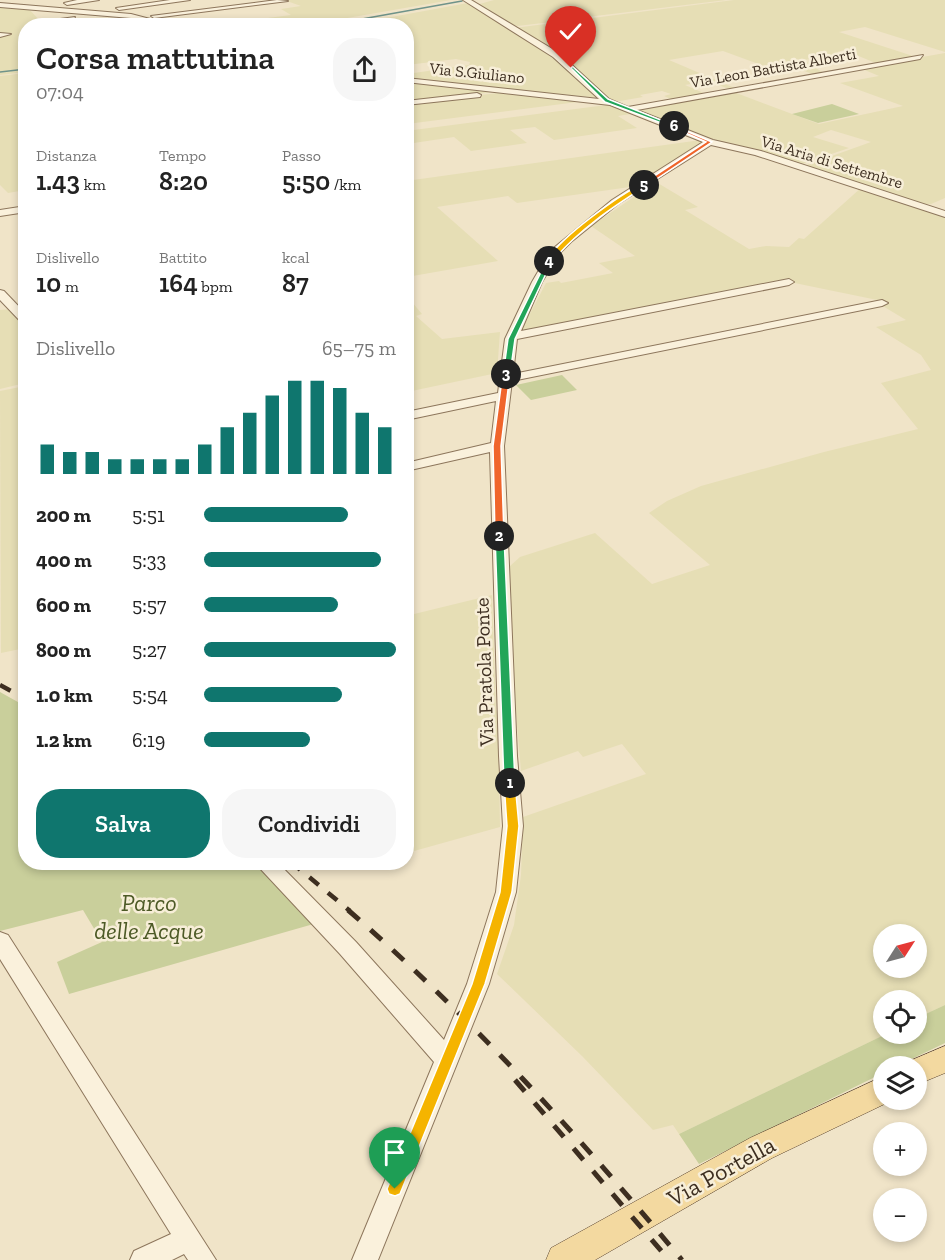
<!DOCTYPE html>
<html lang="it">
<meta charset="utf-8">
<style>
:root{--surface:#fff;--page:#f6f6f6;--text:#222;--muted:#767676;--accent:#0f766e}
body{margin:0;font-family:"Zilla Slab",serif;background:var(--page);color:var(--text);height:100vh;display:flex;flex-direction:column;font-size:22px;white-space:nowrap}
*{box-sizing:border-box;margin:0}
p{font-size:20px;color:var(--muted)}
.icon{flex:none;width:33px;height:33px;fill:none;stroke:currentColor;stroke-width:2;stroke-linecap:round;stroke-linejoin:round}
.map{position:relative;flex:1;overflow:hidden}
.sheet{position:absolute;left:18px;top:18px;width:396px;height:852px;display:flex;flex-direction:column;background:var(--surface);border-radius:24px;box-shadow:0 3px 9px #0003}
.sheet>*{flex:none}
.needle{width:39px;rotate:54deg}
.controls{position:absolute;left:873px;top:924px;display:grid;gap:12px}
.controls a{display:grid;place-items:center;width:54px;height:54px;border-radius:50%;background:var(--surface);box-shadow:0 3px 9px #0003;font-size:30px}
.pin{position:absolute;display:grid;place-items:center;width:51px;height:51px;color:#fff;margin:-62px -26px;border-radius:50% 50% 50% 0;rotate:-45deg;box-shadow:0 0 6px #0007}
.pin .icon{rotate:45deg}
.km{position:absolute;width:30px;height:30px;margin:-15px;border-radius:50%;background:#222;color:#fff;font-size:16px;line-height:30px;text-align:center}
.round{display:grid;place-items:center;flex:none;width:63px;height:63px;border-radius:24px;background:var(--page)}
.headline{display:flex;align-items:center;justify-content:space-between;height:102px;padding:0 18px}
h1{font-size:33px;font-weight:600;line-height:45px}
.figures{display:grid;grid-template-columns:repeat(3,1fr);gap:9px;height:102px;padding:6px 18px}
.figures div{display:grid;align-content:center}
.figures b{font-size:26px;font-weight:600}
.figures small{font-size:16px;font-weight:400}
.figures p{font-size:16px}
.chart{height:168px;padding:12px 18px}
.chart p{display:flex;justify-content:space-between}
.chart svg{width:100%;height:108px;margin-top:6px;stroke:var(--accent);stroke-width:6}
.action{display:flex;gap:12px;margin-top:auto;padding:12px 18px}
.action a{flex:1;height:69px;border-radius:24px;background:var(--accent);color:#fff;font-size:24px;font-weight:600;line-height:69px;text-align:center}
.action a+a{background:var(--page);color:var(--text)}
ul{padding:0 18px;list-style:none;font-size:20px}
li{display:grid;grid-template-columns:96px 72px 1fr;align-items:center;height:45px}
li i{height:15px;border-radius:8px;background:var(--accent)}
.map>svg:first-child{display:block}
.farmland{fill:#e6deb5;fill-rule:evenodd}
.green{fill:#c9cf9b}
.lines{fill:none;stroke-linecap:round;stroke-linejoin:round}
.stream{stroke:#6f938a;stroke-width:1.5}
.minor-casing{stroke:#8d765c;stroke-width:2}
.major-casing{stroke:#5b4430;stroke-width:1}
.minor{fill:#faf1dc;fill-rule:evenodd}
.major{fill:#f3d9a0;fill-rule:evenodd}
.rail-far1{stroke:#3d2e20;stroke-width:4.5;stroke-dasharray:12 12;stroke-linecap:butt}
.rail{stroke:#3d2e20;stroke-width:5;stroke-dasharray:15 15;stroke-linecap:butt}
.split-1{fill:#f5b400;stroke:#fff;stroke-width:1.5}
.split-2{fill:#22a559;stroke:#fff;stroke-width:1.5}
.split-3{fill:#f0652b;stroke:#fff;stroke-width:1.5}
.split-4{fill:#22a559;stroke:#fff;stroke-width:1.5}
.split-5{fill:#f5b400;stroke:#fff;stroke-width:1.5}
.split-6{fill:#f0652b;stroke:#fff;stroke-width:1.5}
.split-7{fill:#22a559;stroke:#fff;stroke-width:1.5}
.labels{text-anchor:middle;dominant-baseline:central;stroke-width:5;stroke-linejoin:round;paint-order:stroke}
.far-street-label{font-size:16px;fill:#3d2e20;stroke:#f7eed8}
.street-label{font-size:20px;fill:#3d2e20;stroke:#f7eed8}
.near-park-label{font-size:24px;font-style:italic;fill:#4d5a26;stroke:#f7eed8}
.near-street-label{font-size:24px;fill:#3d2e20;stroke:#f7eed8}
</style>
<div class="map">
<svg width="945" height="1260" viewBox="0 0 945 1260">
<rect width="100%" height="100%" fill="#f0e4c8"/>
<path class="farmland" d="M284 0H451L307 25 204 26 291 15 281 9 301 6Z
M494 0H726L571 19 560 17 554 18 560 21 517 26 494 17 476 5Z
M734 0H945V52L865 27 839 32 916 57 878 64 844 50 837 52 841 54 804 60 822 72 815 75 786 64 767 67 723 51 669 60 737 89 731 90 709 81 685 85 706 94 673 100 664 96 671 94 662 91 640 95 643 97 614 102 568 62 514 28Z
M468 3 555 55 601 98 407 80V74L469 65 470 62 456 59 407 65 406 26H342Z
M0 6 28 8 42 23 69 19 78 25 126 19 136 25 26 26 25 72 0 75V35L7 34H0Z
M945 53V198L931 204H922L804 166 871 142 831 130 813 137 849 148 799 165 719 143 636 109 731 91 819 124 903 106 840 83 879 76 860 68Z
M25 73V190L8 193 0 185V76Z
M406 81 494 92 407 102Z
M506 92 585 101 407 124 406 104Z
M614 104 637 113 618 116 637 128 554 140 535 127 510 130 527 143 471 151 454 137 407 144 406 131Z
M701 140 702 143 637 186 517 203 508 196 437 207 498 261 407 277 406 181Z
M656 182 698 207 685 210 749 249 766 246 789 247 799 238 804 239 862 187 945 215V1005L917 1018 916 1000H884V1034H886L679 1134 673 1125 653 1130 582 1056 497 974 514 925 521 875 523 817 646 774 622 744 583 757 578 751 521 771 512 666 510 566 520 557 595 533 652 584 710 565 649 513 667 501 701 486 824 452 918 429 881 383 931 370 921 355 876 327 906 320 881 305 887 302 780 280 521 331 546 283 559 281 561 283 613 273 599 263 635 256 591 226ZM884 934H916V968H884Z
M406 295 422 314 416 316 442 339 500 332 497 373 407 392Z
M11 309 26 325 25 383 0 389V310Z
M25 386V648L1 653 0 391Z
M492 595 496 710 498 714 500 827 407 853 406 616Z"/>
<path class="green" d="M832 104 859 114 818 123 792 114Z
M562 375 577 390 531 400 516 385Z
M0 692 25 706 26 862 258 863 317 923 69 994 57 962 102 942 83 910 0 931Z
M945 1005V1043L897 1066H884L883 1073 699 1164 679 1134 886 1034H916L917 1018Z"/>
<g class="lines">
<path class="stream" d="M323 26 462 1
M0 72 26 69"/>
<g class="minor-casing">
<path id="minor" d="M77 0H99L67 5 64 3Z
M170 0H190L119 10 116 8Z
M277 0 288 1 154 18 151 16Z
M463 0H471L559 53 609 99 628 107 923 55 920 59 637 110 713 140 761 151 945 211V217L755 155 711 145 618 204 571 242 558 255 542 282 521 331 789 279 794 282 789 285 517 339 513 374 882 300 888 303 882 306 512 381 504 446 517 756 523 826 516 892 489 984 378 1260H352L434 1062 340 954 254 862H277L356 942 444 1040 467 984 496 892 503 826 499 756 490 452 406 471V463L491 443 496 401 406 420V412L498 393 505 339 532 282 550 251 612 200 703 142 610 105 406 82V78L599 99 553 57Z
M0 3 131 14 177 26H163L131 18 0 7Z
M75 17 73 20 41 24 38 22Z
M247 19 245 22 196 26 199 24Z
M0 33 11 34 0 37Z
M477 93 481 95 480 97 406 105V101Z
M26 206V212L0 216V210Z
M0 290 4 291 26 314V324L22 323 0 300Z
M0 932 8 935 216 1260H188L184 1254 172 1260H130L134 1251 171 1234 0 959Z"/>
</g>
<g class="major-casing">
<path id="major" d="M945 1046V1073L916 1085V1066H904L905 1063Z
M884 1076V1100H893L772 1158 595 1260H546L551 1248 750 1138Z"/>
</g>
<use href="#minor" class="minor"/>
<use href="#major" class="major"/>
<path class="rail-far1" d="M0 685 26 699
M291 862 350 911"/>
<path class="rail" d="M348 910C473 1019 576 1133 682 1260
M515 1080 669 1260"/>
</g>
<path class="split-1" d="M510 779 515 783 519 826 512 892 485 984 402 1189 400 1194 395 1196 389 1194 387 1189 472 984 500 892 507 826 504 783Z"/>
<path class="split-2" d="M499 533 504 536 515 783 510 787 504 783 495 536Z"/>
<path class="split-3" d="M503 372 510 374 501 446 504 536 499 538 495 536 493 446Z"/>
<path class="split-4" d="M547 260 552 261 515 339 510 374 503 375 508 339Z"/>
<path class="split-5" d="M644 183 646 186C611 208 577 231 551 263H547C552 242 622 193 644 183Z"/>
<path class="split-6" d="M672 125 712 142 646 186H642V184L706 142 672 127Z"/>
<path class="split-7" d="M570 67H573L608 99 676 126 672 127 605 102Z"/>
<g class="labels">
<g class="far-street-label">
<text transform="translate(773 68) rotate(-10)">Via Leon Battista Alberti</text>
<text transform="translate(477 73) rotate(6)">Via S.Giuliano</text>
<text transform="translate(832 162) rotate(17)">Via Aria di Settembre</text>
</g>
<g class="street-label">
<text transform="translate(484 672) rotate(-92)">Via Pratola Ponte</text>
</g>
<g class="near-park-label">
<text x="149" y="902">Parco<tspan x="149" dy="28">delle Acque</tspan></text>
</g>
<g class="near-street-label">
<text transform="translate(721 1171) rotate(-29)">Via Portella</text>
</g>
</g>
</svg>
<div class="controls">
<a><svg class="needle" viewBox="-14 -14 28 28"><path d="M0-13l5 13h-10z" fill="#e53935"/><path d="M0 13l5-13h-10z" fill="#767676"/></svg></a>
<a><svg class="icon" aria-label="locate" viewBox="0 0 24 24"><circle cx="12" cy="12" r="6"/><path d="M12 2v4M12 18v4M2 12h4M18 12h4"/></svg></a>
<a><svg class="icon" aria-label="layers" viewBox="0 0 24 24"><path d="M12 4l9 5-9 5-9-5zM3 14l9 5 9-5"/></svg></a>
<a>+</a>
<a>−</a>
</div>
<div class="pin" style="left:395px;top:1189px;background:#1e9e55"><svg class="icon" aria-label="arrive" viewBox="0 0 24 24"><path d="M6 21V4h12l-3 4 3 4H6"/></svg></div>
<div class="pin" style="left:571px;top:68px;background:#d93025"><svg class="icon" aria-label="check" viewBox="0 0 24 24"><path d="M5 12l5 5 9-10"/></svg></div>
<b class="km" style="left:510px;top:783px">1</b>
<b class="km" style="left:499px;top:536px">2</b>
<b class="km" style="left:506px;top:374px">3</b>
<b class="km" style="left:549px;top:261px">4</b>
<b class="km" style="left:644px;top:185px">5</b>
<b class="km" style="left:674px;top:126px">6</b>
<section class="sheet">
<div class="headline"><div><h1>Corsa mattutina</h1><p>07:04</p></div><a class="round"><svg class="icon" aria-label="share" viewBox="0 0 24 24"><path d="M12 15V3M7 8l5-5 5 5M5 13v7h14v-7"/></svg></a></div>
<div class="figures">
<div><p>Distanza</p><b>1.43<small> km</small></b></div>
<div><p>Tempo</p><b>8:20</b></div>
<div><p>Passo</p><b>5:50<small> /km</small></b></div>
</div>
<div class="figures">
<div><p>Dislivello</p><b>10<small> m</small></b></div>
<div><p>Battito</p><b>164<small> bpm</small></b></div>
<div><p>kcal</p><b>87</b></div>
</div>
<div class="chart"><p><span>Dislivello</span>65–75 m</p>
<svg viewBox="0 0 160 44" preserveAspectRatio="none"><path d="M5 44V32M15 44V35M25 44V35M35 44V38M45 44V38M55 44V38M65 44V38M75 44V32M85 44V25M95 44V19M105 44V12M115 44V6M125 44V6M135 44V9M145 44V19M155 44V25"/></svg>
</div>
<ul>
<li><b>200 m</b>5:51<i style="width:75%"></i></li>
<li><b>400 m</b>5:33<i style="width:92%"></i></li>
<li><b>600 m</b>5:57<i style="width:70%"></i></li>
<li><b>800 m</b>5:27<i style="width:100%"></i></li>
<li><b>1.0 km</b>5:54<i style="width:72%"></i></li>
<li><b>1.2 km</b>6:19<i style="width:55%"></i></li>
</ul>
<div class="action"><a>Salva</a><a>Condividi</a></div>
</section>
</div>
